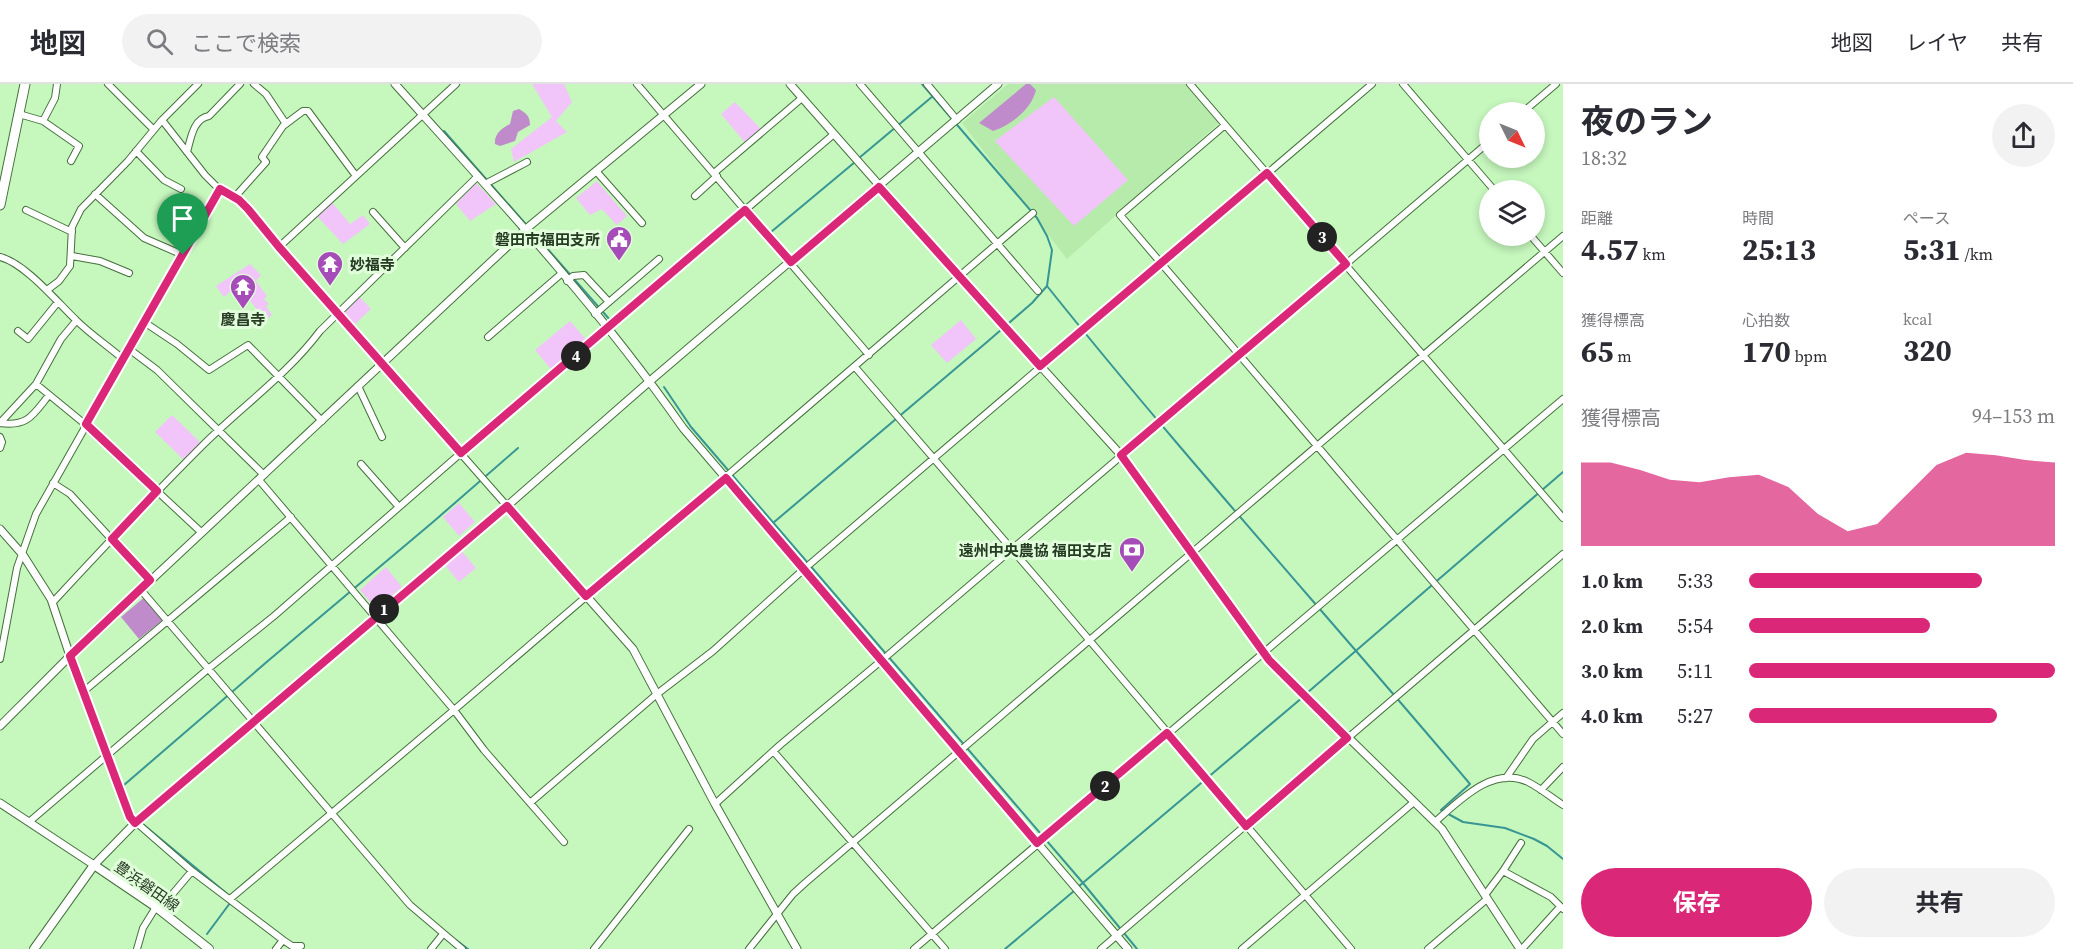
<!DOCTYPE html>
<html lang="ja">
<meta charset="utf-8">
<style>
:root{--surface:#fff;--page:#f2f2f3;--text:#2b2b33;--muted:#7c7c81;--line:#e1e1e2;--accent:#db2777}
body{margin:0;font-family:"Source Serif 4","Noto Sans JP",serif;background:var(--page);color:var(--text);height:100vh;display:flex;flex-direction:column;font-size:22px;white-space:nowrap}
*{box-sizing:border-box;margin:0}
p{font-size:20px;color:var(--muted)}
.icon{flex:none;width:33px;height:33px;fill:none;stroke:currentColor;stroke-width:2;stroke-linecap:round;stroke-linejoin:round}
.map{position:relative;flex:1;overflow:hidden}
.details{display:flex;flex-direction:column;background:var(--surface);width:510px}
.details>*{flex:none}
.needle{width:39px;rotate:133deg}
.tools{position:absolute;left:1479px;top:18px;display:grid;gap:12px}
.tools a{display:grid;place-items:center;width:66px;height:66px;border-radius:50%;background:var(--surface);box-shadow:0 3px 9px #0003;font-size:30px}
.pin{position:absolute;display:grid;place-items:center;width:51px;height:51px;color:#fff;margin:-62px -26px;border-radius:50% 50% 50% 0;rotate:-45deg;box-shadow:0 0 6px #0007}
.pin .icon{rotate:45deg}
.km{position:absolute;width:30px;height:30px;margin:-15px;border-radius:50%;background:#222;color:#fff;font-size:16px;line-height:30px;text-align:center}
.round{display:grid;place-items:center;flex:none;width:63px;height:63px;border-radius:32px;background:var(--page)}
.headline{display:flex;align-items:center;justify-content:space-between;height:102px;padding:0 18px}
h1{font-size:33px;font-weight:700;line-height:45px}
.metrics{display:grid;grid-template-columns:repeat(3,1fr);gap:9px;height:102px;padding:6px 18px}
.metrics div{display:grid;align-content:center}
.metrics b{font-size:30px;font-weight:700}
.metrics small{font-size:16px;font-weight:400}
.metrics p{font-size:16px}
.chart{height:168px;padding:12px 18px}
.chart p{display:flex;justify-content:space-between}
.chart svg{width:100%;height:108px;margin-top:6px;fill:var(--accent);opacity:.7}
.action{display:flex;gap:12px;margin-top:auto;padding:12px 18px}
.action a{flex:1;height:69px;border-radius:36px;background:var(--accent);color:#fff;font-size:24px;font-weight:700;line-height:69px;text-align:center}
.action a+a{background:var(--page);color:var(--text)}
ul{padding:0 18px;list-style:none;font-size:20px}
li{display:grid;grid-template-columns:96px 72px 1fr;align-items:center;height:45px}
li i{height:15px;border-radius:8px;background:var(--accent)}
header{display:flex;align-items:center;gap:36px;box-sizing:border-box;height:84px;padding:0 30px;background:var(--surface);border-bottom:2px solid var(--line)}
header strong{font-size:28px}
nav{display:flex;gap:33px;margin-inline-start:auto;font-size:21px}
.search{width:420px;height:54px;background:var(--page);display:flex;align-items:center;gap:15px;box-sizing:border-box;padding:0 21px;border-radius:33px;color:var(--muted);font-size:22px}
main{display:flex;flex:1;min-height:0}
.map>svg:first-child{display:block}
.built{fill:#b6ebac}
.green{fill:#f1c5fa}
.forest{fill:#c08bcb}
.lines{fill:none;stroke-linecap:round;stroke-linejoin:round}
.stream{stroke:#379694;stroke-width:2}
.minor-casing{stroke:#45703d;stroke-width:8}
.tertiary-casing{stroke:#45703d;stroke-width:9}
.secondary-casing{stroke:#45703d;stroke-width:10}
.trunk-casing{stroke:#45703d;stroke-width:11}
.minor{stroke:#fff;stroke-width:6}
.tertiary{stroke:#fff;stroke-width:7}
.secondary{stroke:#fff;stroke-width:8}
.trunk{stroke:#fff;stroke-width:9}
.route-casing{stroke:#fff;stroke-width:12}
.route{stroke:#db2777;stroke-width:8}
.labels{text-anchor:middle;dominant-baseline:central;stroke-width:6;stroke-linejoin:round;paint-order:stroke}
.poi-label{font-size:15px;font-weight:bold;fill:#273a24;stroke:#e1fedb;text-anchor:end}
.street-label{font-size:15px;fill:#273a24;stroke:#e1fedb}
</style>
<header>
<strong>地図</strong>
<div class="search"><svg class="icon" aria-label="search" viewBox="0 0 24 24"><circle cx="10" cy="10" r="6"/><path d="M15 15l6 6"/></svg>ここで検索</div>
<nav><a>地図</a><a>レイヤ</a><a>共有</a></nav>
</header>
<main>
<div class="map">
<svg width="1563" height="865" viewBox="0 0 1563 865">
<rect width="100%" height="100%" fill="#c6f7bd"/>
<path class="built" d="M1008 0H1187L1219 39 1067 175 962 39Z"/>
<path class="green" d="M532 0H564L572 18 556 37 567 48 514 78 511 65 552 33Z
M1054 13 1128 96 1074 142 995 57Z
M735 18 763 47 747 61 721 30Z
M597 97 627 132 617 141 602 125 590 131 576 114Z
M476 99 496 120 470 137 456 120Z
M331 117 350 140 363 131 370 140 343 160 316 131Z
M250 180 261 191 256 197 267 212 264 215 269 220 266 222 272 231 265 236 238 201 224 213 216 202Z
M360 213 371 225 352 243 340 230Z
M961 236 976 255 947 279 931 261Z
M570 237 590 260 555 290 535 266Z
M172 331 203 361 186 378 155 348Z
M459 419 475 438 459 452 443 433Z
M460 465 476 484 459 498 443 479Z
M386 483 402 503 376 525 360 506Z"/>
<path class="forest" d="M1026 0H1030L1036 6C1031 26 1012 40 993 47L979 39Z
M519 25C526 29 530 32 530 41L518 48 515 57 500 62 495 60C494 50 502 44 510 40L513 27Z
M146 512 165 534 139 555 121 533Z"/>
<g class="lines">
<path class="stream" d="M444 47 610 236
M859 74 933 12
M771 148 855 78
M1047 202C1183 372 1330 534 1470 700L1441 726 1463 738 1505 744 1534 755 1547 762 1563 775
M664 303 691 343 1083 799 1137 865
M773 439 987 258 1032 219 1047 202 1052 166 1047 152 1037 134 922 0
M1307 609 1563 388
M1078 803 1303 613
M231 813 133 732 124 705V701L269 576 433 438 518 364
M207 850 230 819
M456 856 468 865
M1005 865 1074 807"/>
<g class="minor-casing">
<path id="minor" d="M108 0 153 45
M198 0 162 36 205 91 221 107 239 116 248 125 279 163 507 422
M254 0 266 10 286 40
M637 0 869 271
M860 0 1038 207
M927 0 957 36
M1190 0 1563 434
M1403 0 1494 106
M1523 28 1556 0
M19 30 43 37 79 62 71 77
M43 37 55 14 57 0
M1225 41 1120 131 1563 650
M136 67 164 96 181 105
M187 68C191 54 193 35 209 32L240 0
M596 87 642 139
M714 89 802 14
M485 100 527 78
M95 110 144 154 183 171
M695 112 717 92
M234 114 266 78 262 73 283 42 303 27H308L356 92
M26 126 72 148
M373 128 405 164
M1531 152 1563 189
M279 163 456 0
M72 172 100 177 129 189
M0 173C25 179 57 218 76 236 90 250 108 262 123 275
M567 197 573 192 584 191 609 218
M47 206 59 197 70 182 72 143 81 125 128 77 162 36
M595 230 659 175
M144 238 177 260 209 286 248 261 322 337
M18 247 28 255 58 218
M488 253 561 190
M129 265 157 286 264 391
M855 283 1046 505 1351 865
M36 300 86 341 201 448
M358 302 382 353
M0 339 36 300 61 255 76 237
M0 339C28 343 33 331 49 311
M0 353 2 358 0 364
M361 380 399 423
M259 396 454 626 484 666 564 758
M53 399 70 410 150 497
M141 506 410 821 462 865
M53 518C102 465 151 413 202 362 241 323 287 291 320 247L478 92
M70 572 130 733 192 787 283 856 292 862H301
M0 575 17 484 36 430 220 105
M83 608 291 433
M774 668 945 865
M1506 694 1533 655 1563 629
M1541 706 1563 683
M531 718 657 610 713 567 803 486 1372 0
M715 720 780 661 881 577 1490 57
M29 738 208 585 274 532 461 369 834 50
M1435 738C1459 717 1493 681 1528 698 1540 704 1552 714 1563 721
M1503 787 1551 813 1563 825
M1485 811 1503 787 1521 759
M230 815 454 626 1033 129
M159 826 192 787
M137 865 143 844 156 823
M276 865 283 856
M431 865 443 850
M594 865 689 745
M749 865 793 810 805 799 1563 152
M914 865 1563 315
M1101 865 1563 470
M1242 865 1414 718
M1428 865 1487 815
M1522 865 1560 823"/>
</g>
<g class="tertiary-casing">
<path id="tertiary" d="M395 0C495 111 597 221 683 344L1128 865
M790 0 960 193 1121 371 1269 576 1442 745 1520 865
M507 422 633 565 715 720 797 865
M0 445 23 471 51 515 70 572
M0 642 70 572 526 145 701 0
M0 719 94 781 135 739 169 709 507 422 650 297 998 0"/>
</g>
<g class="secondary-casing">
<path id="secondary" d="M34 865 94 781 156 823 209 865"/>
</g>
<g class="trunk-casing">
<path id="trunk" d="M0 121 25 0"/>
</g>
<use href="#minor" class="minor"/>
<use href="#tertiary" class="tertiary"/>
<use href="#secondary" class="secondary"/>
<use href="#trunk" class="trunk"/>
</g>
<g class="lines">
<g class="route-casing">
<path id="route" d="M1267 89 1346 180 1121 371 1269 576 1347 654 1246 742 1167 649 1037 759 726 394 586 512 507 422 135 739 130 733 70 572 150 496 112 455 157 407 86 340 220 105 239 116 248 125 279 163 461 369 745 126 791 178 879 103 1040 282Z"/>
</g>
<use href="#route" class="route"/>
</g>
<defs>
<g id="civic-pin" transform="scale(1.35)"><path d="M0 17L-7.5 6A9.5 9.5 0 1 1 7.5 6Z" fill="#a64cb8" stroke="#e1fedb"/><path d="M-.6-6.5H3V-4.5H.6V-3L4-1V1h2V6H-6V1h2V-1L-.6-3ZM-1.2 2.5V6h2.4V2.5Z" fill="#fff"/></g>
<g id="temple-pin" transform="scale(1.35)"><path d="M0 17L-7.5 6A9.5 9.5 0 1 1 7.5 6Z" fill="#a64cb8" stroke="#e1fedb"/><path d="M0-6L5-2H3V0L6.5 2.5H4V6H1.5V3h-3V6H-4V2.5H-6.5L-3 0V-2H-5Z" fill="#fff"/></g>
<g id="bank-pin" transform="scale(1.35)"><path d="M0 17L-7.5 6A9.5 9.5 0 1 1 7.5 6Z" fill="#a64cb8" stroke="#e1fedb"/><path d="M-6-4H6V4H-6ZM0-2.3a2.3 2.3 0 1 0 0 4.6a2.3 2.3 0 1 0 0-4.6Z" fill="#fff"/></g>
</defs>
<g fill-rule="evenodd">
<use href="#civic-pin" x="619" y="155"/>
<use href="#temple-pin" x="330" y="180"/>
<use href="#temple-pin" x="243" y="203"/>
<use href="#bank-pin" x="1132" y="466"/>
</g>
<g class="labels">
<g class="poi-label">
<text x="600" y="155">磐田市福田支所</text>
<text x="350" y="180" text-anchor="start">妙福寺</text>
<text x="243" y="235" text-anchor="middle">慶昌寺</text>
<text x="1112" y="466">遠州中央農協 福田支店</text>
</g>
<g class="street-label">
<text transform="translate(147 802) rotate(35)">豊浜磐田線</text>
</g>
</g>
</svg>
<div class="tools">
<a><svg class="needle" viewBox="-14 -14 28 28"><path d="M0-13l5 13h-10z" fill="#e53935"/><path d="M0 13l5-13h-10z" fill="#7c7c81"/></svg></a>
<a><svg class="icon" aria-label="layers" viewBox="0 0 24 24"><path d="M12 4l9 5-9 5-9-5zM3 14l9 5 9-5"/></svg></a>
</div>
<div class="pin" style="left:183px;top:171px;background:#1e9e55"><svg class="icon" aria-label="arrive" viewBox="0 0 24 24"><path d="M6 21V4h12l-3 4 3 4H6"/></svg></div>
<b class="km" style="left:384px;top:525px">1</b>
<b class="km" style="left:1105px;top:702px">2</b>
<b class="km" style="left:1322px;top:153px">3</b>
<b class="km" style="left:576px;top:272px">4</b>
</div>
<section class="details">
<div class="headline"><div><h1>夜のラン</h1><p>18:32</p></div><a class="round"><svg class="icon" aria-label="share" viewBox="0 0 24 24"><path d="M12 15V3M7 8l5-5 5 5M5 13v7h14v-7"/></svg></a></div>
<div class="metrics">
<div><p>距離</p><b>4.57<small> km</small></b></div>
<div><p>時間</p><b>25:13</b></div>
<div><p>ペース</p><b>5:31<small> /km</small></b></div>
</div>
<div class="metrics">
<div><p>獲得標高</p><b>65<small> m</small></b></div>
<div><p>心拍数</p><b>170<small> bpm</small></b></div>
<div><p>kcal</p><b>320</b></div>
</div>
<div class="chart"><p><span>獲得標高</span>94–153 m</p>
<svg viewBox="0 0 160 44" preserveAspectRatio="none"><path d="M0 44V10L10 10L20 13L30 17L40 18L50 16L60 15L70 20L80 31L90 38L100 35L110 23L120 11L130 6L140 7L150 9L160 10V44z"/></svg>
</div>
<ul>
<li><b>1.0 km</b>5:33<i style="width:76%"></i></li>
<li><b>2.0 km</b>5:54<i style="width:59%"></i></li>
<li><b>3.0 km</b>5:11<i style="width:100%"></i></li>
<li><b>4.0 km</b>5:27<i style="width:81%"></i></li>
</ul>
<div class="action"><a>保存</a><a>共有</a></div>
</section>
</main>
